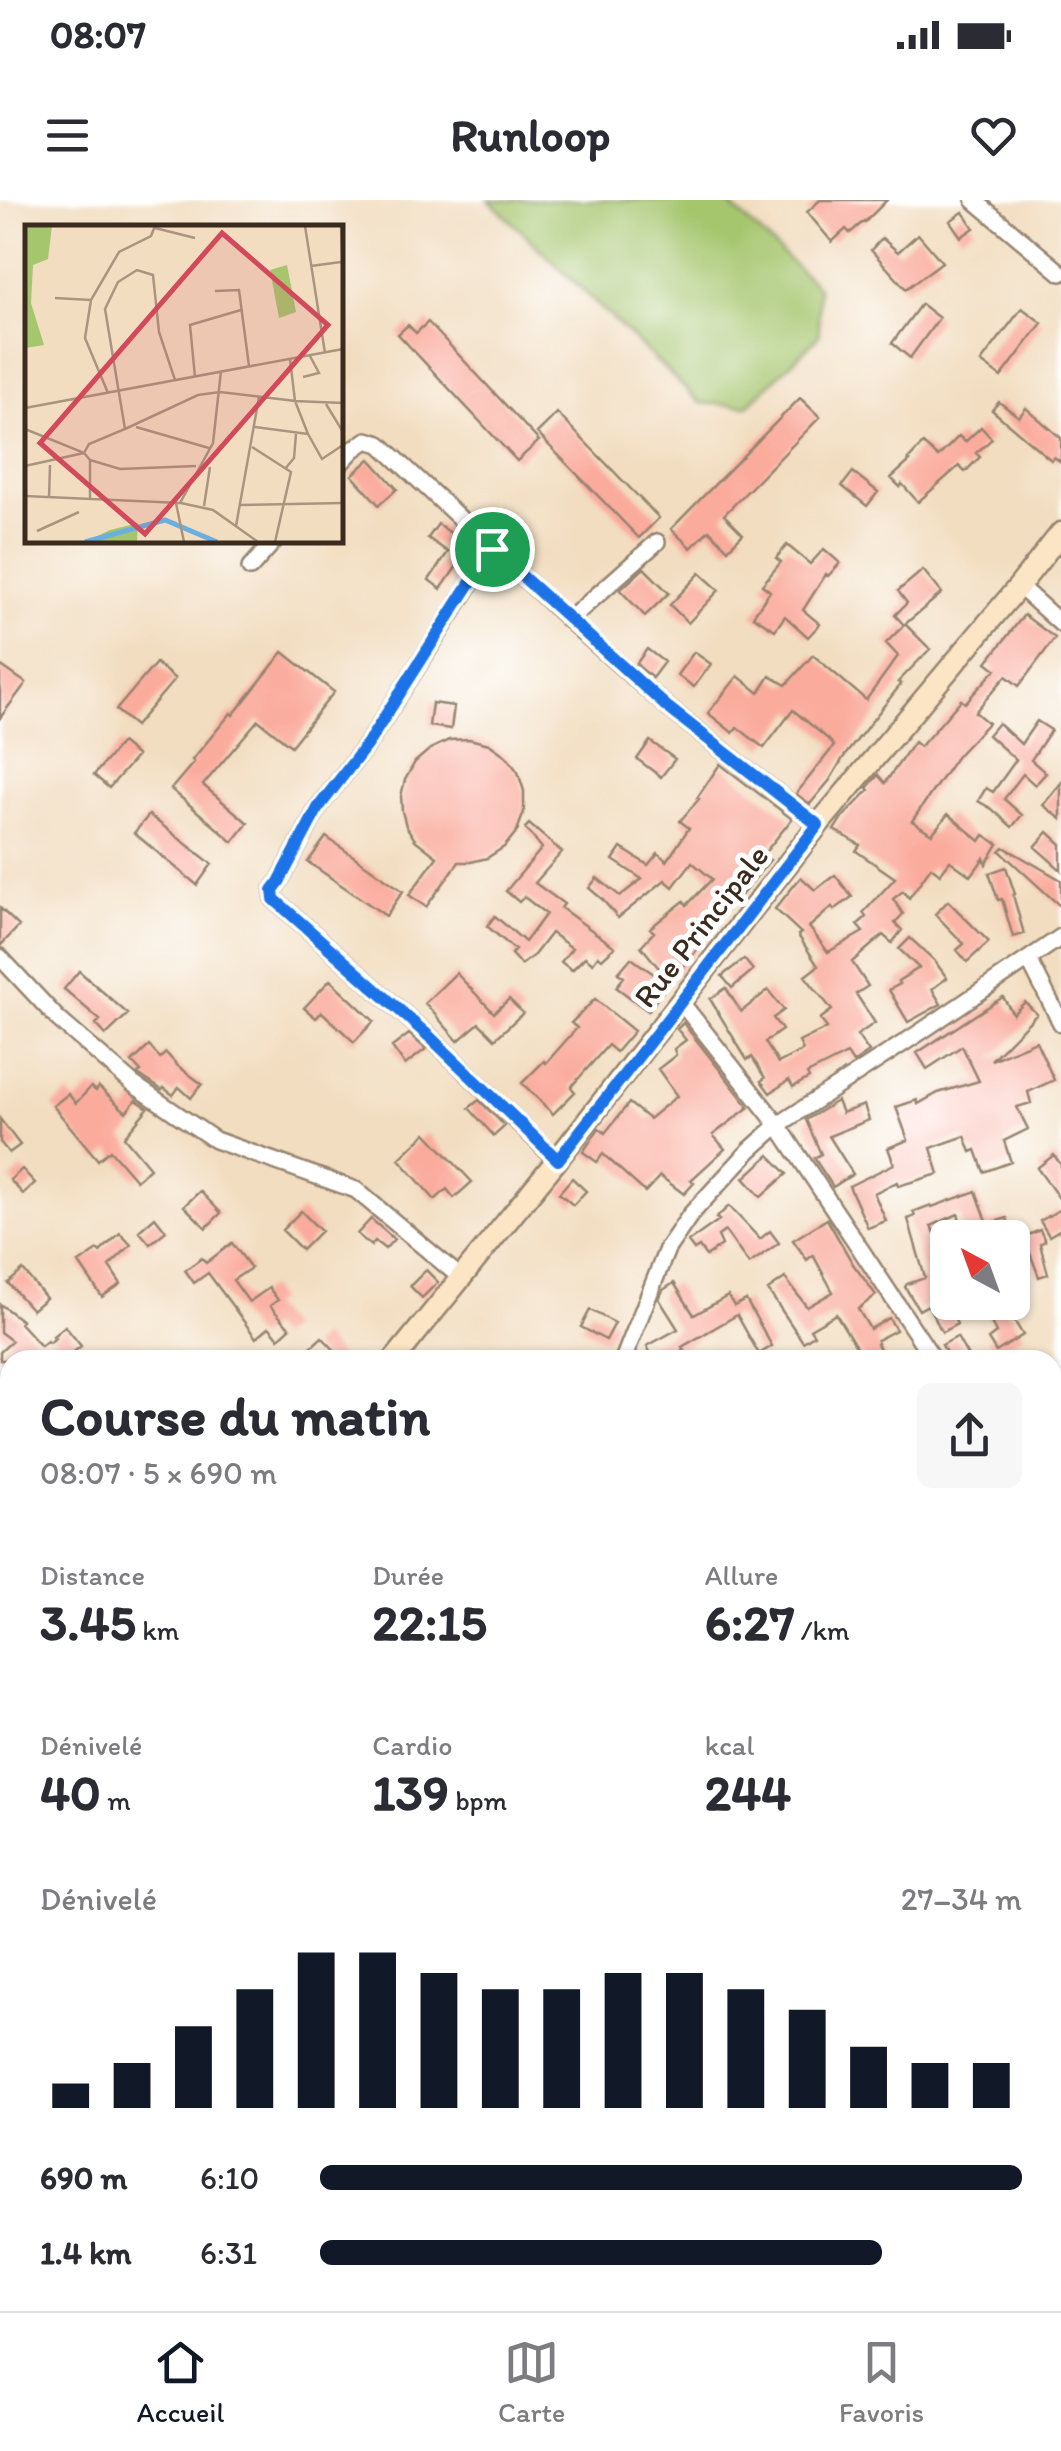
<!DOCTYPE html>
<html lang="fr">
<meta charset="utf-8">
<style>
:root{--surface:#fff;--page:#f7f7f7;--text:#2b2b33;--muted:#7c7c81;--line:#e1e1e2;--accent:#111827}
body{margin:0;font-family:Itim,sans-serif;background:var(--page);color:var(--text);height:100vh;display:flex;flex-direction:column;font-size:38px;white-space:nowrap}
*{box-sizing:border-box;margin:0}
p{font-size:32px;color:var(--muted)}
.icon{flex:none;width:55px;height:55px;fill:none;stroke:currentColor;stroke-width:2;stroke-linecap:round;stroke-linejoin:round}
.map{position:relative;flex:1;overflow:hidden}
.side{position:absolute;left:0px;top:1150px;width:1062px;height:962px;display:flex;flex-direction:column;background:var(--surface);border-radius:30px 30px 0 0;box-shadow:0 2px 8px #0004}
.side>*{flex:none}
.needle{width:65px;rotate:319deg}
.buttons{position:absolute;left:930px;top:1020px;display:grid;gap:20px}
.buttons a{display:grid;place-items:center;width:100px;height:100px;border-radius:15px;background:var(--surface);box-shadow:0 2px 8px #0004;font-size:50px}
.pin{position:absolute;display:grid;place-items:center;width:85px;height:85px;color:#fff;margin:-42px;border:5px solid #fff;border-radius:50%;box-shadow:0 2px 10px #0007}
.round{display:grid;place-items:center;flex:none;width:105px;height:105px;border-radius:15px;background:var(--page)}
.summary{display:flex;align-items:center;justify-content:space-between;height:170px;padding:0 40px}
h1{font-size:55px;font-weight:700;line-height:75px}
.figures{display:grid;grid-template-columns:repeat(3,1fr);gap:15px;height:170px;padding:10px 40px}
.figures div{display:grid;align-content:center}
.figures b{font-size:50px;font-weight:700}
.figures small{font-size:28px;font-weight:400}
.figures p{font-size:28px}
.chart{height:280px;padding:20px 40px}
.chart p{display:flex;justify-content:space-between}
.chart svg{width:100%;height:180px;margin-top:10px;stroke:var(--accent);stroke-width:6}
ul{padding:0 40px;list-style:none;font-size:32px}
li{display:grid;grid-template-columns:160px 120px 1fr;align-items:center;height:75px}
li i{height:25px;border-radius:12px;background:var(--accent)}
.status{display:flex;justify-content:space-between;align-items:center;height:70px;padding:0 50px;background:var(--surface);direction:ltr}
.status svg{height:28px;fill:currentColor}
header{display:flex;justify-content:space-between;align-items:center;height:130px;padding:0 40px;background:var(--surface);font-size:45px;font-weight:700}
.tab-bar{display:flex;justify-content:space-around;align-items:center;height:140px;border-top:2px solid var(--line);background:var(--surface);font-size:28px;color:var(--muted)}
.tab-bar a{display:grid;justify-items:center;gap:5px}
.tab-bar .selected{color:var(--accent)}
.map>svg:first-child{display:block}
.green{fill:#a6c66e;stroke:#707846;stroke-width:2.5}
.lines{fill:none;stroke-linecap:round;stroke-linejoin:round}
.stream{stroke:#69b0e0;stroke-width:5}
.building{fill:#faab9c}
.minor-casing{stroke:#96846f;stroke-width:20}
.secondary-casing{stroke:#96846f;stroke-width:25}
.minor{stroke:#fff;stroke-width:15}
.secondary{stroke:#fce5c4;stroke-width:20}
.route-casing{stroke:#fff;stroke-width:20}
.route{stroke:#1a73e8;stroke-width:12}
.labels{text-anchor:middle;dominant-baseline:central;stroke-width:10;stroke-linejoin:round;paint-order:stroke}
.street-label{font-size:32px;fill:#3b2a1e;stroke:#fff}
.inset-river{fill:none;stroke:#69b0e0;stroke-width:5}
.inset-road{fill:none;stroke:#a9957f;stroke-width:2.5}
.view{fill:#d1495b;fill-opacity:0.15;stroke:#d1495b;stroke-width:5}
.inset-edge{fill:none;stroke:#3b2a1e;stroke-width:5}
</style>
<div class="status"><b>08:07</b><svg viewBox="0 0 49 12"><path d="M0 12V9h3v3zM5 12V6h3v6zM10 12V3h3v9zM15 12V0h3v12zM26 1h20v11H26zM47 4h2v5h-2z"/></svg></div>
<header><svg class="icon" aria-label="menu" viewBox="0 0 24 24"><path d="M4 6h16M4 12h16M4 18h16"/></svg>Runloop<svg class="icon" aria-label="heart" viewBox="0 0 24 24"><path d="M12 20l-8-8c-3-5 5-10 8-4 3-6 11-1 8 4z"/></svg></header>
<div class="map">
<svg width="1061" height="2111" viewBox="0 0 1061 2111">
<rect width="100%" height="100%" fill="#fff"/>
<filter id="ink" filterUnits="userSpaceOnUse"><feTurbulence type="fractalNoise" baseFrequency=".01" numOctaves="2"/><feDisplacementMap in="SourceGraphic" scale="20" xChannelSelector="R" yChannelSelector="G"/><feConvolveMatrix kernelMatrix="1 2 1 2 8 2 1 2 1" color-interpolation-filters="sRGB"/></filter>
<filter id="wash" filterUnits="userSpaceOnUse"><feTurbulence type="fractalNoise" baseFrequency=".0048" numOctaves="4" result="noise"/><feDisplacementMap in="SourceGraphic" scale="40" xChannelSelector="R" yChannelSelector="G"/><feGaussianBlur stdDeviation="2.25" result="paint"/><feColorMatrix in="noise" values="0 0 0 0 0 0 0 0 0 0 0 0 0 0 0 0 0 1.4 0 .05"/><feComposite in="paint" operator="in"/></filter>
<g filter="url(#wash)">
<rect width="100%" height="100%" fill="#f2ddc0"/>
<path class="green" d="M489 0H725L818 87 819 136 747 206 700 203Z"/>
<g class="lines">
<path class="stream" d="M1052 1978 1061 1970
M942 2111 948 2102"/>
</g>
<g id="blocks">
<path class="building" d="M820 0H887L865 22 864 21 850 33 846 29 832 42 807 12Z
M963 12 974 28 961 37 950 21Z
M918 34 942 62 906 89 871 50 882 38 898 52Z
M921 104 939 118 910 158 892 143Z
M1022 108 1042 123 1001 177 981 162Z
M428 122 539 241 517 261 398 134 408 125 416 133Z
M800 198 820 217 724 315 743 334 728 349 709 330 691 348 671 329Z
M999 202 1019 217 1026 208 1061 238V262L1054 257 1051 260 992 210Z
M557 213 659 318 639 338 537 233Z
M981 227 992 239 976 253 980 257 965 272 959 266 918 302 902 284 900 287 891 278 910 261 908 260 923 244 938 257 959 236 965 242Z
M370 259 397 289 379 305 352 275Z
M853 272 878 292 867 306 842 286Z
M438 324 470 347 441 389 429 380 448 352 428 338Z
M787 345 810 364 824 349 840 363 828 376 826 374 803 410 820 424 808 437 785 416 775 430 753 416 770 391 762 385 781 362 776 358Z
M644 368 669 393 645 416 620 390Z
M923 370 942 393 904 425 895 415 907 403 898 391Z
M700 373 719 390 688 423 670 405Z
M1024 415 1055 438 1019 486 1006 476 975 512 988 523 957 556 912 621 932 634 948 614 980 641 984 635 998 644 986 664 984 658 971 676 950 661 940 674 931 667 909 698 903 691 893 699 903 714 895 723 902 730 892 743 883 735 852 762 868 786 856 794 875 823 857 835 869 852 853 863 847 854 807 874 809 878 793 887 789 880 770 893 761 881 765 878 752 857 747 860 710 799 726 788 741 812 768 790 784 810 773 818 782 830 765 842 778 863 803 850 799 842 827 828 820 819 832 810 805 776 818 766 798 735 801 733 775 709 801 677 815 690 835 675 852 697 834 710 832 707 808 728 809 727 828 752 863 732 857 725 866 717 863 713 895 678 856 651 860 645 834 630 841 619 869 590 867 588 878 575 885 583 914 542 920 547 961 500 965 503 996 469 987 462Z
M905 424 930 449 898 482 901 484 843 558 830 580 810 604 796 594 834 546 828 539 793 510 764 548 737 527 733 533 708 513 738 476 759 493 770 476 786 485 813 455 866 500 898 456 886 443Z
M647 449 664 462 652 478 636 464Z
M283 452 334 492 291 546 258 520 203 585 248 623 233 642 171 589 194 562 192 560 231 513 233 515Z
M694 452 711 464 694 487 677 475Z
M156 463 175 479 135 526 116 510Z
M0 465 26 483 0 518Z
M432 503 454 506 451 529 429 526Z
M1037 521 1051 530 1031 560 1046 573 1035 585 1023 574 1004 599 1022 615 1012 627 992 609 978 601 986 588 993 592 1016 560 988 535 998 523 1021 544Z
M469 539 489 544 506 556 518 572 524 591V612L517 631 504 647 487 658 471 662H459L426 707 409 695 437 657 415 640 406 626 402 611 401 596 405 580 415 562 430 549 449 540Z
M650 541 675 559 661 577 637 559Z
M121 543 137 556 109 588 94 575Z
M720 564 792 619 763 655 770 660 739 698 736 696 690 759 670 782 641 746 654 732 650 728 684 701 687 705 712 679 692 662 673 687 665 680 618 718 602 699 589 688 597 678 620 696 642 679 613 660 621 648 648 665 658 653 667 661 689 628 680 621 699 599 697 598Z
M1061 583V619L1043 605Z
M149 615 212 664 197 685 134 633Z
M529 624 562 652 535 683 564 704 561 708 615 747 602 759 598 756 593 763 585 757 572 770 561 762 572 748 551 733 534 755 521 765 511 754 515 750 487 726 495 716 525 742 546 714 524 697 519 702 506 691 542 648 525 628Z
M1048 632 1061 644V670L1035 647Z
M326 637 403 691 386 716 308 662Z
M1004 647 1061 680V707L1000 651Z
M1006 667 1015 694 1013 695 1024 734 1013 737 1002 699 998 700 989 673Z
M948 701 989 742 967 762 957 750 964 744 935 714Z
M0 708 19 726 0 746Z
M910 738 934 760 947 778 932 789 941 804 908 822 889 790 900 784 898 781 919 768 899 749Z
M631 758 668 784 648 811 616 787 624 777 618 773Z
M744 759 753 770 732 788 722 776Z
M79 771 128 814 106 835 96 824 100 820 64 789Z
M456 773 494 813 509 799 523 813 495 839 479 823 458 841 425 803Z
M330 780 374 821 354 842 322 812 316 818 304 808Z
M1003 797 1013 814 1025 802 1037 814 991 860 1036 841 1054 880 1028 892 1031 903 1017 907 1028 929 1004 941 1011 962 984 972 976 950 971 952 965 936 931 948 939 974 898 986 897 982 874 993 886 1021 868 1028 849 986 894 964 888 948 908 940 896 907 917 900 918 904 938 893 979 881 962 846 927 869 917 853Z
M595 799 634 831 616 852 608 845 571 887 575 892 553 914 522 883 544 861 546 863 577 828 571 823Z
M683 823 749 907 713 935 725 949 691 980 694 983 684 994 660 976 645 992 603 954 597 962 583 952 599 928 605 933 629 903 649 919 677 896 658 869 676 855 674 849 686 840 677 829Z
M409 834 426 849 405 865 392 847Z
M149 846 160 858 166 853 178 866 202 884 191 898 179 887 173 895 164 888 162 890 138 874 141 872 132 862Z
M91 887 96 891 99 887 126 912 136 900 148 908 124 937 150 968 136 980 110 950 98 960 53 906 68 894 76 903Z
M479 900 505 926 494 936 469 908Z
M837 901 842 913 864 905 869 920 829 936 853 974 833 987 814 958 821 954 806 920Z
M0 919 20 945 9 953 0 942Z
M426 933 472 982 454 998 447 989 435 1000 399 959Z
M769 955 787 974 761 997 744 978Z
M1054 955 1061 965V1001L1037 968Z
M22 969 35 983 23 994 10 980Z
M572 978 586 991 573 1005 559 993Z
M200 991 221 1013 206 1028 184 1006Z
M976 991 988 1024 1007 1018 1013 1038H956L955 1035 964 1032 958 1014 931 1026 948 1056V1102H966L951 1112 957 1124 942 1132 928 1105 919 1110 905 1087 907 1084 925 1078 908 1019 915 1016 913 1012 931 1005 932 1007Z
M729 1006 760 1039 770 1031 779 1043 749 1064 725 1031 718 1036 722 1045 706 1056 699 1047 694 1050 688 1042 719 1020 716 1018Z
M1061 1009V1029L1049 1036 1040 1021Z
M301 1011 321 1031 302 1050 282 1030Z
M155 1017 166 1031 150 1044 139 1031Z
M371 1019 394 1039 385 1049 375 1041 371 1046 357 1034Z
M827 1019 853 1064 876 1095 858 1109 870 1129 889 1118 896 1130 877 1140V1144L887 1160H864L836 1114 810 1129 814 1135 803 1142 768 1090 785 1078 807 1107 833 1092 813 1055 807 1060 793 1040Z
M1040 1030 1045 1041 1040 1044 1048 1074 1039 1077 1024 1037Z
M120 1033 131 1045 109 1066 121 1084 102 1097 79 1063 98 1050 100 1052Z
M232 1043 251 1068 233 1080 249 1102 269 1088 278 1100 270 1106 290 1128 279 1138 269 1127 256 1138 208 1073 194 1083 185 1070 202 1058 206 1063Z
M23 1070 46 1098 32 1110 8 1083Z
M426 1070 438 1082 422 1098 410 1086Z
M674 1083 694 1115 728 1096 734 1106 746 1100 772 1146 759 1154 737 1115 682 1147 684 1150 665 1160H654L647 1146 678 1129 659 1099 663 1090Z
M982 1102H1003L1023 1135 996 1152 988 1139 996 1133Z
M0 1104 22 1121 20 1123 41 1146 47 1141 50 1143 55 1138 53 1136 65 1126 81 1146 64 1160H0V1152L12 1141 0 1132Z
M590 1110 615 1123 606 1140 581 1127Z
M322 1137 344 1160H324L311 1147Z
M957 1137 970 1160H950L942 1145Z"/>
</g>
</g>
<g filter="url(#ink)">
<use href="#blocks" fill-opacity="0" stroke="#96846f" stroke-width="2.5"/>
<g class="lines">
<g class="minor-casing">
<path id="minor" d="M974 0 1061 73
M340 264 354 249 367 240 380 244 569 420 666 506 818 625
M493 349 368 543 318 608 279 682 273 690 274 699 432 839 557 960
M250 368 275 340
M1019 386 1061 424
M569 420 657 342
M0 757 58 819 133 884 215 940 356 990 460 1077
M1029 760 1061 823
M680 801 778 925 934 1160
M623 1160 667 1049 691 1014 750 950 778 925 919 833 1061 737
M0 1235 10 1241
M0 1393 10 1396
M1052 1589 1061 1620
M1052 1805 1061 1798
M0 2046 10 2042
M500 2102 507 2111
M202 2111 206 2102
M654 2111 665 2102"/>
</g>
<g class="secondary-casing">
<path id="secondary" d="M394 1160 557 960 818 625 1019 386 1061 333
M0 1665 10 1652"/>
</g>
<use href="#minor" class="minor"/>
<use href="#secondary" class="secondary"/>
</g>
</g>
<g class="lines" filter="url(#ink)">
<g class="route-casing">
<path id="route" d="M492 349 666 506 818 625 558 960 432 839 274 699 273 690 279 682 318 608 368 543Z"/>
</g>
<use href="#route" class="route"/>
</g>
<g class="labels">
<g class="street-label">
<text transform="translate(701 726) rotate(-52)">Rue Principale</text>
</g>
</g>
<g transform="translate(25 25)">
<rect width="318" height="318" fill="#f2ddc0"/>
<path d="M0 1H27L23 34 8 40 6 78 19 120 0 123ZM262 40 271 87 254 93 245 45ZM113 298 112 317H60L85 305Z" fill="#a6c66e"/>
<path class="inset-river" d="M60 317 140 295 192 317"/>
<path class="inset-road" d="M280 1 300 128M316 1 318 50M130 3 170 13M286 41 316 37M190 66 214 65 224 141M30 73 66 75M265 134 270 176 318 178M170 152 165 100 216 85M278 152 294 148 285 131M83 168 60 113 66 75 94 27 126 11 130 1M301 179 318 207M0 183 318 124M111 202 184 223M0 204 59 228 64 219 100 204 80 84 93 57 112 45 128 50 134 107 150 155M100 204 173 170 195 167 270 176 283 209 230 202M283 209 297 234 318 220M227 222 266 247 250 317M65 235 95 244 171 241M0 241 59 228 65 235V273M260 244 269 233 271 209M0 271 155 278 188 218 196 146M24 273 25 240M151 278 159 317M156 278 188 285 233 317M215 280 318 278M179 281 185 242M211 301 234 172M12 306 54 287"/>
<path class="view" d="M197 8 303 100 120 309 15 218Z"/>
<rect width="318" height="318" class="inset-edge"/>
</g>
</svg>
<div class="buttons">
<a><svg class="needle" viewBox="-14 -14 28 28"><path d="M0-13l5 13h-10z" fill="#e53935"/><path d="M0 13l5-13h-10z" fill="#7c7c81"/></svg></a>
</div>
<div class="pin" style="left:492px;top:349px;background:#1e9e55"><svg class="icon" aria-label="arrive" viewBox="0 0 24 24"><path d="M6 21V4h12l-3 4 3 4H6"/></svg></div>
<section class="side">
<div class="summary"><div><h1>Course du matin</h1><p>08:07 · 5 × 690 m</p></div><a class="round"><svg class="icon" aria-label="share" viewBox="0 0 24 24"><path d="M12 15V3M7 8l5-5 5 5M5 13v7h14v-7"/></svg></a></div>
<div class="figures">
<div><p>Distance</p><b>3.45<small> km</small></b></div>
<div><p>Durée</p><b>22:15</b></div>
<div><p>Allure</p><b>6:27<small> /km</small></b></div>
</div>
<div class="figures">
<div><p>Dénivelé</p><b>40<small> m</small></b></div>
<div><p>Cardio</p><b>139<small> bpm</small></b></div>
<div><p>kcal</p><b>244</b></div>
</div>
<div class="chart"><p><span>Dénivelé</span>27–34 m</p>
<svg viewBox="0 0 160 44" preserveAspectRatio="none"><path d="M5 44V38M15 44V33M25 44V24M35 44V15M45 44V6M55 44V6M65 44V11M75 44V15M85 44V15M95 44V11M105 44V11M115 44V15M125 44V20M135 44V29M145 44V33M155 44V33"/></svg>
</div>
<ul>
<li><b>690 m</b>6:10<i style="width:100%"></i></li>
<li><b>1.4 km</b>6:31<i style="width:80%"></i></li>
</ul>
</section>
</div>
<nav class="tab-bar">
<a class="selected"><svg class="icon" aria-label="home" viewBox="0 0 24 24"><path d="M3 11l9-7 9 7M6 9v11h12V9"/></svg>Accueil</a>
<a><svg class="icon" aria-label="map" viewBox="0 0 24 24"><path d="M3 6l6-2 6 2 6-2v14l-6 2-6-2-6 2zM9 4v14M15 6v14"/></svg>Carte</a>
<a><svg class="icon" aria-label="saved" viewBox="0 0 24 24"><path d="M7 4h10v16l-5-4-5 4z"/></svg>Favoris</a>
</nav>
